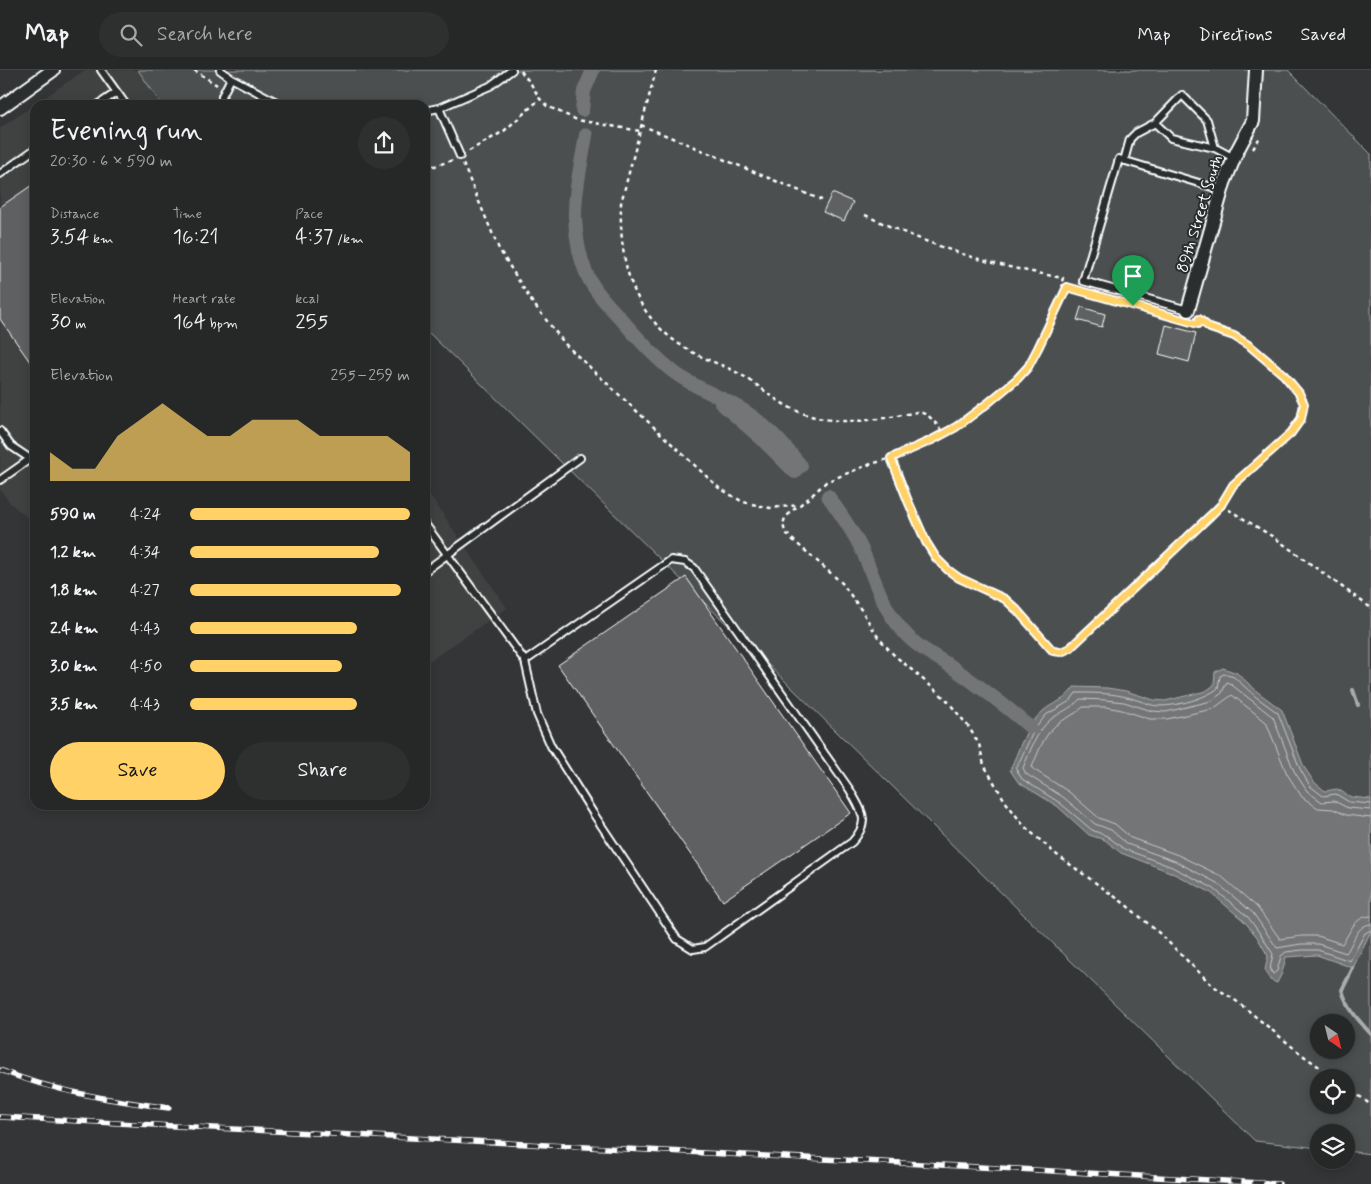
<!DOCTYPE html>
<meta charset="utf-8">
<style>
:root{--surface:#262828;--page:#2e3030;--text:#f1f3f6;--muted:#a4a6a8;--line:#424445;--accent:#ffd166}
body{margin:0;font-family:Mynerve,sans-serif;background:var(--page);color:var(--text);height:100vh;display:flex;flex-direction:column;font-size:19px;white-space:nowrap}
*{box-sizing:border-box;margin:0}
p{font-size:16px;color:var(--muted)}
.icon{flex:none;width:28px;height:28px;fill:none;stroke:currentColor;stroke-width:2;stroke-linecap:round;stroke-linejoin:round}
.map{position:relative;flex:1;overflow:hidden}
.side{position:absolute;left:30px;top:30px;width:400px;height:710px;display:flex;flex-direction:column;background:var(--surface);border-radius:15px;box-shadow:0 2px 12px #0003,0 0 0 1px var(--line)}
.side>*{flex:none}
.needle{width:32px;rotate:145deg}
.tools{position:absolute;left:1310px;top:944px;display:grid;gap:10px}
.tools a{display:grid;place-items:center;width:45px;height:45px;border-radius:50%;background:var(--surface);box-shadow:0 2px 12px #0003,0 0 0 1px var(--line);font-size:25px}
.pin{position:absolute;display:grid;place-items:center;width:42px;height:42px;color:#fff;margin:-51px -21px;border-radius:50% 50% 50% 0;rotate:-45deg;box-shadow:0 0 5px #0007}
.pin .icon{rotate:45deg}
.round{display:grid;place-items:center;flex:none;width:52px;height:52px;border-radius:26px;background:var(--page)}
.head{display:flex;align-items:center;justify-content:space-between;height:85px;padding:0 20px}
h1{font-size:28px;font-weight:600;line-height:38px}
.metrics{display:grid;grid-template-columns:repeat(3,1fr);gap:8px;height:85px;padding:5px 20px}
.metrics div{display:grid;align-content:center}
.metrics b{font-size:21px;font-weight:600}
.metrics small{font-size:14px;font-weight:400}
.metrics p{font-size:14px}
.chart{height:140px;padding:10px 20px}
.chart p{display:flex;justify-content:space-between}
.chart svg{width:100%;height:90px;margin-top:5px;fill:var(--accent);opacity:.7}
.cta{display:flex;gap:10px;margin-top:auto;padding:10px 20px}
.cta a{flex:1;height:58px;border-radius:30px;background:var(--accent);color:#111;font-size:20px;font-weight:600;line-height:58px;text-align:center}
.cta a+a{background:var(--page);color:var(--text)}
ul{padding:0 20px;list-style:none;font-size:16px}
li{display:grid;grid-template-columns:80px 60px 1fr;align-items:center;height:38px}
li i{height:12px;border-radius:6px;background:var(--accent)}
header{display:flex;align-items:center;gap:30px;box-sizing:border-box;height:70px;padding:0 25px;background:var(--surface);border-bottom:1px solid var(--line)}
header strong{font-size:24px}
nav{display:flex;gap:28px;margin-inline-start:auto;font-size:18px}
.search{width:350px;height:45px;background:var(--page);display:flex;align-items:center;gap:12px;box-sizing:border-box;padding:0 18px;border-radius:28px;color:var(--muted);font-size:19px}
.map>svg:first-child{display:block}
.built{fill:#404243}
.green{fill:#4c4f50;stroke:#a6a7a8;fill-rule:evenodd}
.water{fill:#737576;stroke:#abacad}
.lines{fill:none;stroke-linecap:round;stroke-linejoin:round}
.shore{stroke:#c7c8c8;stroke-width:1}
.stream{stroke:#abacad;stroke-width:4}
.canal{stroke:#737576;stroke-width:14}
.building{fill:#5f6162;stroke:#fff}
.service-casing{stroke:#fff;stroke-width:10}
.minor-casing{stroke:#fff;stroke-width:16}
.path{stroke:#fff;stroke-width:2.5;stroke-dasharray:4 4;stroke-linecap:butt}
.service{stroke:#2a2d2e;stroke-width:6}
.minor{stroke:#2a2d2e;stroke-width:12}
.rail-casing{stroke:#fff;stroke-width:5.5}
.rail{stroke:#2a2d2e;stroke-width:4;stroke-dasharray:11;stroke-linecap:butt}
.route-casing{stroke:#fff;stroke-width:10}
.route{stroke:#ffd166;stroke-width:6}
.labels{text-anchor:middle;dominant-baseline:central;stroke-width:4;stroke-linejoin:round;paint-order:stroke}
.street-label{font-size:16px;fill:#fff;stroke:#2a2d2e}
</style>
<header>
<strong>Map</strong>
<div class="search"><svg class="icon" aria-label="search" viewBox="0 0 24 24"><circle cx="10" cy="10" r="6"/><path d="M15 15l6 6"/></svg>Search here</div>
<nav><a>Map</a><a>Directions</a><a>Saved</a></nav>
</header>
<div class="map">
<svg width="1371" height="1114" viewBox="0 0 1371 1114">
<rect width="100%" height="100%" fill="#333536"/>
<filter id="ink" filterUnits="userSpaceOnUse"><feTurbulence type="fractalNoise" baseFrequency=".02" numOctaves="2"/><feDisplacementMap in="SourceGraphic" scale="10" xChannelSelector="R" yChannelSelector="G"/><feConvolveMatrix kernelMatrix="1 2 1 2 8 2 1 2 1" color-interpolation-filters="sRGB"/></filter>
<g filter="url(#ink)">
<path class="built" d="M85 0H138L162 35H35V454L10 433 0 419V58Z
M425 418 507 538 425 594Z"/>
<path class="green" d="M138 0H1288L1371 84V1084L1346 1081V1062H1319V1078L1255 1071 425 259V35H162ZM1319 952H1346V980H1319ZM1319 1008H1346V1035H1319Z"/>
<path class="water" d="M1223 598 1237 603 1259 623 1282 640 1304 697 1314 712 1325 721 1337 719 1351 727 1371 729V861L1353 898 1317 885 1286 887 1282 903 1277 913 1270 910 1265 900 1268 886 1257 867 1244 851 1210 822 1170 802 1121 783 1105 770 1089 765 1057 736 1018 712 1010 700C1019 680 1026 655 1043 641 1056 630 1063 633 1074 617L1107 618 1126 621 1154 630 1165 631 1206 621 1214 615 1215 602Z"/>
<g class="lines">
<path class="shore" d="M1371 734 1349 732 1336 724 1323 726 1310 716 1300 699 1278 643 1256 627 1234 607 1224 604 1220 606 1218 618C1206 629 1168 639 1152 635 1142 632 1133 628 1122 626 1107 623 1092 623 1076 623L1070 631 1046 645 1034 660 1016 699 1022 709 1060 733 1092 760 1107 766 1124 779 1172 797 1213 818 1248 847 1261 865 1273 884 1270 899 1273 904 1277 901 1281 886 1286 882 1302 880H1318L1350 891 1365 863 1371 860
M1371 740 1348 738 1334 731 1322 732 1307 721 1294 701 1273 647 1228 612 1226 613 1222 623 1211 631 1166 642 1152 641 1124 632 1106 630 1080 629C1071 639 1060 642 1050 650 1036 662 1030 682 1023 698L1026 704 1063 727 1095 754 1111 760 1127 774 1175 791 1217 813 1253 843 1277 878 1301 874H1318L1346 883C1354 873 1356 855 1371 854
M1371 748 1346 745 1333 739 1318 738 1302 727 1287 704 1266 652 1232 625 1213 639 1167 649H1150L1122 640 1106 637H1083C1075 645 1065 648 1056 655 1044 665 1038 683 1032 697L1033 699 1069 722 1099 748 1115 754 1131 768 1178 785 1221 806 1257 837 1280 869 1302 866H1318L1342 874C1351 862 1353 847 1371 846"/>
<path class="stream" d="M1353 620 1358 635
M1353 898 1342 920C1347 938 1359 951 1371 964"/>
<path class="canal" d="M582 40 584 21 593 0
M586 65C582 92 574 121 575 148 576 167 580 190 588 207 596 223 609 236 621 249 638 268 654 287 675 303 695 318 720 326 741 339 765 353 784 375 801 396
M721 333 762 369 795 402
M828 426C840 443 853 461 862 480 875 509 881 536 903 561 916 577 935 586 952 597 979 616 1005 635 1030 657"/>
</g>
<path class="building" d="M35 113V299L0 249V137Z
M832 123 853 132 844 151 823 142Z
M1081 237 1105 244 1102 257 1077 250Z
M1166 255 1196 263 1189 292 1159 284Z
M686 507 851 743 723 831 558 595Z"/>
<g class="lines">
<g class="service-casing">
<path id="service" d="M101 0 126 35
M220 0 231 8 282 35
M98 35 117 22
M222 35V26L231 8
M439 38 460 86
M425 41 439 38 490 16 512 0
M1155 53 1171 68 1215 78
M1124 91 1130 69 1136 63 1155 53 1182 25 1207 50 1215 78 1234 88
M0 104 35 79
M1188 240 1083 211 1119 89 1222 120
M0 361 11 376 35 392
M0 410 30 389
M425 454 525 591 537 644 551 676 593 743 677 869 693 879 705 877 852 772C871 751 862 742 850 720L694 498 685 492 671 490 525 591
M425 501 580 388"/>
</g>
<g class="minor-casing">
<path id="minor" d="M0 38 53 0
M1188 240 1224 113 1237 81 1253 51 1256 0"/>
</g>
<path class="path" d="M194 0 217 15
M656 0 621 133C619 196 633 249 692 282 708 291 727 296 743 306 759 315 772 328 787 336 828 359 873 351 917 342 930 343 936 354 944 364
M521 1 531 14 540 29 547 36 577 50 640 61
M641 55 824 131
M1253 79 1260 67
M469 81 504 61 540 29
M463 94 499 179 532 232 566 275 719 418 743 432 770 438 800 435
M425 95 435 96 453 90
M865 145C899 161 933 175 969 186 1000 196 1032 202 1063 208L1061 215 1067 217
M1079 220 1067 217 1028 297 1017 309 988 333 956 357 932 370 891 388 865 396 826 412 809 428 793 440 785 448 783 454 785 462 793 470 842 513 862 541 878 567 893 584 946 629 968 656 979 674 984 695 995 714 1005 731 1024 756 1057 785 1125 834 1159 863 1212 915 1239 933 1301 984 1335 1008
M1190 252 1198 254 1199 249C1214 262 1234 264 1250 275 1259 282 1267 290 1276 298 1286 307 1301 320 1304 334 1308 360 1249 397 1233 415 1228 421 1224 428 1221 435
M891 388 908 431 927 472 936 488 948 500 959 508 1005 529 1017 540 1053 581 1061 582 1069 578 1221 435 1275 468 1371 538
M1346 1016 1371 1035"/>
<use href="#service" class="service"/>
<use href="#minor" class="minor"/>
<g class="rail-casing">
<path id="rail" d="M0 1000C56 1022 110 1030 169 1038
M0 1047 1018 1099 1279 1114"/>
</g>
<use href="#rail" class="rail"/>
</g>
</g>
<g class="lines" filter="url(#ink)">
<g class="route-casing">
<path id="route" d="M1067 217 1198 254 1199 249 1210 258 1234 266 1250 276 1284 305 1299 323 1304 334 1301 349 1291 363 1233 415 1221 435 1211 445 1070 578 1061 582 1053 581 1017 540 1005 529 959 508 948 500 936 488 926 472 908 431 891 388 932 370 956 357 988 333 1017 309 1028 297 1038 278Z"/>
</g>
<use href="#route" class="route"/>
</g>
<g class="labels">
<g class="street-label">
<text transform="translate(1200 144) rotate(-73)">89th Street South</text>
</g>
</g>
</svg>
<div class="tools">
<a><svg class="needle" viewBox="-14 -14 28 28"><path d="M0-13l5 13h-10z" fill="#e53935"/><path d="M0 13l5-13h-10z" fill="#a4a6a8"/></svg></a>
<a><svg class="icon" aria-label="locate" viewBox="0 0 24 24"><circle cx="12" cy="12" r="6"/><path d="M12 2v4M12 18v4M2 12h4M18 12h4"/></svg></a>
<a><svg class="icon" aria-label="layers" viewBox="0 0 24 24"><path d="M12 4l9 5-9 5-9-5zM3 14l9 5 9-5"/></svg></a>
</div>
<div class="pin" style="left:1133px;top:236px;background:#1e9e55"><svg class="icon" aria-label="arrive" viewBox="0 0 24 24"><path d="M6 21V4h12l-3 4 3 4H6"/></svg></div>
<section class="side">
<div class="head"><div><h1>Evening run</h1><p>20:30 · 6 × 590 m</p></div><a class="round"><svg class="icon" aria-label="share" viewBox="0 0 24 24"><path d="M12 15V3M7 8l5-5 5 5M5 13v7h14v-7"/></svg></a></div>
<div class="metrics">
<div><p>Distance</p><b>3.54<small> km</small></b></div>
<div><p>Time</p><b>16:21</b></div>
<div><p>Pace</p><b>4:37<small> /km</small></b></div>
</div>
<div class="metrics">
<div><p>Elevation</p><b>30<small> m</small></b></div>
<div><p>Heart rate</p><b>164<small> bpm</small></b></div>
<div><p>kcal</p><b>255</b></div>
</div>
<div class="chart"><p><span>Elevation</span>255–259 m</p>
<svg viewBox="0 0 160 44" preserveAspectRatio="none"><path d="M0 44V30L10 38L20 38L30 22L40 14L50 6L60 14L70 22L80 22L90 14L100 14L110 14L120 22L130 22L140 22L150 22L160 30V44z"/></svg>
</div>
<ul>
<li><b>590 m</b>4:24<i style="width:100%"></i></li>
<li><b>1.2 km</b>4:34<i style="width:86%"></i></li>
<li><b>1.8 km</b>4:27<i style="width:96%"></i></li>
<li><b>2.4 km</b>4:43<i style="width:76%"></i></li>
<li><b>3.0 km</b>4:50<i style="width:69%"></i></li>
<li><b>3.5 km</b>4:43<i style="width:76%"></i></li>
</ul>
<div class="cta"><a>Save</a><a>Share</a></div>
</section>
</div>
